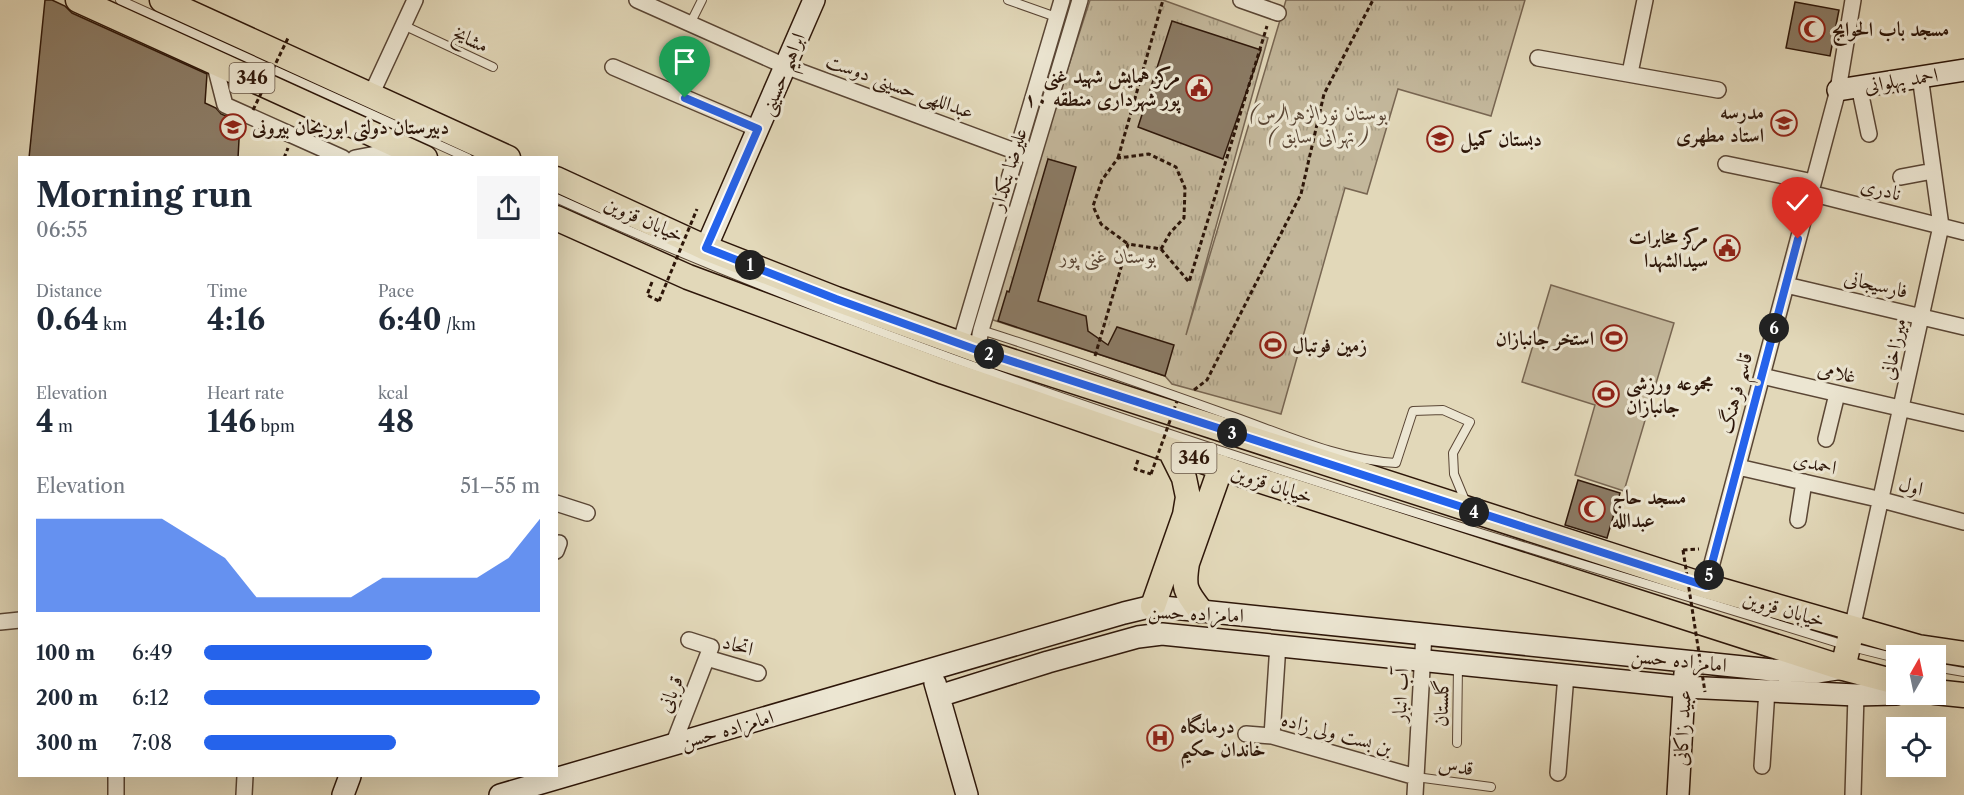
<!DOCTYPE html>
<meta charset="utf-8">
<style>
:root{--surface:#fff;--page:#f6f6f7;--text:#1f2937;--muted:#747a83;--accent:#2563eb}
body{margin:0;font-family:"Libre Caslon Text",Amiri,serif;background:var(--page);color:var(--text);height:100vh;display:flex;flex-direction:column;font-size:22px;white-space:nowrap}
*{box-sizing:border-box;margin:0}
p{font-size:20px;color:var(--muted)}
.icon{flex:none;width:33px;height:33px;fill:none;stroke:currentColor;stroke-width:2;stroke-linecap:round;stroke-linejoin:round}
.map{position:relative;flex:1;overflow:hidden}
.details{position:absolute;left:18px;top:156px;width:540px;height:621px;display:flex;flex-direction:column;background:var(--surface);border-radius:0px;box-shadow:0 6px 24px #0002}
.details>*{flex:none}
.needle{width:39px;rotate:9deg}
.buttons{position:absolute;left:1886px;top:645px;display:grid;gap:12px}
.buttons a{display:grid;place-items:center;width:60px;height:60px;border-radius:0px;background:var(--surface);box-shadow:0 6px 24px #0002;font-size:30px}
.pin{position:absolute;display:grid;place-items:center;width:51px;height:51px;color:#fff;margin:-62px -26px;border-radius:50% 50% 50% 0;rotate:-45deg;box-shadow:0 0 6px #0007}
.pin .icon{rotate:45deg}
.km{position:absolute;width:30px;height:30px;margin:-15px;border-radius:50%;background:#222;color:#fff;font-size:16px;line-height:30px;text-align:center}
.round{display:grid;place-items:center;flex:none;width:63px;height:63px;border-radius:0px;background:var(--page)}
.summary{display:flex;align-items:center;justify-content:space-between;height:102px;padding:0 18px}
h1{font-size:33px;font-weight:800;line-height:45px}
.stats{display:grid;grid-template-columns:repeat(3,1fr);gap:9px;height:102px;padding:6px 18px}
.stats div{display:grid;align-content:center}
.stats b{font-size:30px;font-weight:800}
.stats small{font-size:16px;font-weight:400}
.stats p{font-size:16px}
.chart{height:168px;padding:12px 18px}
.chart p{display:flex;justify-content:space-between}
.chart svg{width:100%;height:108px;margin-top:6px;fill:var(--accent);opacity:.7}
ul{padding:0 18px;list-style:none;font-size:20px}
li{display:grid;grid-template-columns:96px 72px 1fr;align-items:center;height:45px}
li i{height:15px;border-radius:8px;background:var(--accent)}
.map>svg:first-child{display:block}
.grass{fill:#c3b79b;stroke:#786652;stroke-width:1.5}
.park{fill:url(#park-tufts);stroke:#786652;stroke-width:1.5}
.building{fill:#8b7b65;stroke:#2d1609;stroke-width:1.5}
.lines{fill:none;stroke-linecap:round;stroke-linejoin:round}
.lane-casing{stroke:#5a4635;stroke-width:10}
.street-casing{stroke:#5a4635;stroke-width:18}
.secondary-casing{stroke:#2d1609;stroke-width:24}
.primary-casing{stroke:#2d1609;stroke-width:27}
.path{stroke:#2d1609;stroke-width:3;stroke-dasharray:4.5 3;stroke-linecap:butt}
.lane{stroke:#ece6d2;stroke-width:8}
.street{stroke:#ece6d2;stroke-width:15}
.secondary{stroke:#ece6d2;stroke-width:21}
.primary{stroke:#e2d8b9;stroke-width:24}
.path-bridge{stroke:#2d1609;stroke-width:3;stroke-dasharray:4.5 3;stroke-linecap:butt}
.route-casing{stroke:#fff;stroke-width:12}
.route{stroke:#2563eb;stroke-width:8}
.labels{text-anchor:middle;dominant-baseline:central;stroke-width:6;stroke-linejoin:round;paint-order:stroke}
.shield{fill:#ece6d2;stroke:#665445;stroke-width:1.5}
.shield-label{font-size:18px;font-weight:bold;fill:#2d1609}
.poi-label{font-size:20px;font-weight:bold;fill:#2d1609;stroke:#ece6d2;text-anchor:start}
.street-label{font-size:20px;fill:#2d1609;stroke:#ece6d2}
.park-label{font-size:20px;font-style:italic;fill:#5a4635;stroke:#ece6d2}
</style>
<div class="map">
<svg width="1964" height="795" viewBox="0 0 1964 795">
<defs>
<pattern id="park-tufts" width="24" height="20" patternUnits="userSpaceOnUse" patternTransform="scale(1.5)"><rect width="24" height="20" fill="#c3b79b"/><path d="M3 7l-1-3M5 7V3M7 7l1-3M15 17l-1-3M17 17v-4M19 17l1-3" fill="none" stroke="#a89d84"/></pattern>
</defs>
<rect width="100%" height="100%" fill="#e2d8b9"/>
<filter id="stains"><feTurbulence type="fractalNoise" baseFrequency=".00333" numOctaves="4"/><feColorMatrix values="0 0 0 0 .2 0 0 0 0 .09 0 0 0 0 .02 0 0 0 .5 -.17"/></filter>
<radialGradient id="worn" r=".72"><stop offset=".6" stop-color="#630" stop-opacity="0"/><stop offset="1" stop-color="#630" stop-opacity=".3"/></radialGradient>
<path class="grass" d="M1551 285 1674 323 1624 491 1575 475 1595 405 1522 382Z"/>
<path class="park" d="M1090 0H1163L1268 38 1186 335 1286 0H1525L1491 116 1398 89 1367 194 1345 188 1281 414 1172 384 1165 376 987 318Z"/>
<path class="building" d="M45 0H52L65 6 72 13 207 74 205 103 216 108 221 114 240 122 238 158H29Z
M1795 2 1839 10 1830 56 1786 48Z
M1172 21 1261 50 1223 159 1138 127Z
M1048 159 1076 167 1038 301 1086 316 1088 331 1108 345 1117 327 1174 345 1165 376 998 321 1007 291 1009 292Z
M1578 480 1620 493 1607 538 1565 525Z"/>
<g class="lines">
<g class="lane-casing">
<path id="lane" d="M120 0 468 158
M1008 0 1056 17
M690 24 702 0
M403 25 493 67
M556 198C972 387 1413 511 1848 646L1896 658
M981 330C1064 356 1145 385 1226 414 1281 433 1338 460 1396 463L1413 411 1443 410 1470 422 1453 453 1454 474 1466 503
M1935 667 1964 672
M1457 743 1458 665
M1416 777 1491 787"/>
</g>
<g class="street-casing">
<path id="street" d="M637 0 785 66 1017 152 1033 157
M1241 0 1278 13
M1538 58 1718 90
M214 62 225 105 343 158
M613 67 758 129
M1630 73 1645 0
M1859 86 1869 134
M371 95 415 0
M355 158 402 149
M1726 164 1813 182
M1901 177 1933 171
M1810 193 1964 232
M1786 285 1964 327
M960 344 1062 0
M977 350 981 330 1080 0
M1762 376 1964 423
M1826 439 1837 394
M1738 467 1882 500 1964 522
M556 503 587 513
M1798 520 1804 482
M556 551 559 543
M1706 586 1838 90 1853 0
M0 622 20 620
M1852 629 1941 226 1920 76
M707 658 758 673
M1246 734 1272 736 1416 777
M1272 736 1278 644
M673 745 711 647 689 640
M1762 766 1767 690
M1558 773 1566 675
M116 776V795
M244 795 245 776
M1415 795 1424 633
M1853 795 1856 695"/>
</g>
<g class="secondary-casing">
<path id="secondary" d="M1838 90 1964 70
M706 248 814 0
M935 683 967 795
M939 696 1048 662 1138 637 1162 634 1684 687 1856 695 1896 694
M343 795 350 776
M500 795 1124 613 1153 606 1772 670 1817 672 1843 668
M1678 795 1685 673"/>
</g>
<g class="primary-casing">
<path id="primary" d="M78 0 425 158
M162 0 508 158
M556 179 706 248 836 299 977 350 1706 586 1918 647 1964 654
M556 218 688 277 944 372 1243 475 1843 668 1896 682
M1153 606 1185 515 1188 497 1184 478 1170 450
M1200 610C1185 591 1183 587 1187 563L1221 467
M1843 668 1852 629
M1935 692 1964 695"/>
</g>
<path class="path" d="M284 158 288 148
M1118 158 1163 0
M1161 249 1189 282 1267 26
M652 282 647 295 659 301
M1095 356 1128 244 1161 249 1170 233 1184 218 1185 188 1176 167 1149 154 1118 158 1102 180 1093 206 1101 224 1128 244
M1194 390 1207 380 1301 194 1324 94 1373 0
M1138 460 1135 469 1151 474
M1683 550 1699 549"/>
<use href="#lane" class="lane"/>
<use href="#street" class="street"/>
<use href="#secondary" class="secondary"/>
<use href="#primary" class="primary"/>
<path class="path-bridge" d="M253 110 289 36
M659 301 697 209
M1151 474 1177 401
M1683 550 1705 692"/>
</g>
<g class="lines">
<g class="route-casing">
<path id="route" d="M685 98 758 129 706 248 836 299 977 350 1706 586 1798 239"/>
</g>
<use href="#route" class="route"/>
</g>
<defs>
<g id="mosque-ring" transform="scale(1.35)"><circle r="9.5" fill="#ece6d2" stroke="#8f2418" stroke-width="1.5"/><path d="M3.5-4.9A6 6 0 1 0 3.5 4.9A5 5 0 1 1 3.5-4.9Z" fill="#8f2418"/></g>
<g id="civic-ring" transform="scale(1.35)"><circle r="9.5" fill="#ece6d2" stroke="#8f2418" stroke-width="1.5"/><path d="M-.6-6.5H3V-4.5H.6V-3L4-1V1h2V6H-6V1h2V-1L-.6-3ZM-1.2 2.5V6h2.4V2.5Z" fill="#8f2418"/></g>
<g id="school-ring" transform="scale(1.35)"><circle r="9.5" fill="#ece6d2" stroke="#8f2418" stroke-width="1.5"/><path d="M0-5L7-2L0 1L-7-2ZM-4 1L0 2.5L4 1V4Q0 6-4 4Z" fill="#8f2418"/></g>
<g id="stadium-ring" transform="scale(1.35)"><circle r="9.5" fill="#ece6d2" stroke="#8f2418" stroke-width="1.5"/><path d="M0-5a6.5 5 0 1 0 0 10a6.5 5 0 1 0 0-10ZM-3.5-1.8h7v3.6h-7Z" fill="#8f2418"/></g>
<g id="hospital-ring" transform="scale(1.35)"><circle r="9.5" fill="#ece6d2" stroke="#8f2418" stroke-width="1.5"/><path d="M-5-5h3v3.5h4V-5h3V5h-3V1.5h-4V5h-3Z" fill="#8f2418"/></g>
</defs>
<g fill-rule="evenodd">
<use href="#mosque-ring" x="1812" y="29"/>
<use href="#civic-ring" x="1199" y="88"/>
<use href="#school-ring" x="1784" y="123"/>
<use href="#school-ring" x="233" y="127"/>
<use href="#school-ring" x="1440" y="139"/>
<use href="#civic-ring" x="1727" y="248"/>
<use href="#stadium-ring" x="1614" y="338"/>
<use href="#stadium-ring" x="1273" y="345"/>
<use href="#stadium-ring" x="1606" y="394"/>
<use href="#mosque-ring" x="1592" y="509"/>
<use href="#hospital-ring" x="1160" y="738"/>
</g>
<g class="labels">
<g class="shield">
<rect x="229.5" y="63" width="45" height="30" rx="4.5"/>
<rect x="1171.5" y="443" width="45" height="30" rx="4.5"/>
</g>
<g class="shield-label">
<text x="252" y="78">346</text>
<text x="1194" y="458">346</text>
</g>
<g class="poi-label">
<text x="1832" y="29">مسجد باب الحوایج</text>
<text x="1180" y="76" text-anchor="end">مرکز همایش شهید غنی<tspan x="1180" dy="23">پور شهرداری منطقه ۱۰</tspan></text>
<text x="1764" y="112" text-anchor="end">مدرسه<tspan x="1764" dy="23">استاد مطهری</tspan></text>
<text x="252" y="127">دبیرستان دولتی ابوریحان بیرونی</text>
<text x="1460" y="139">دبستان کمیل</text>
<text x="1708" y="237" text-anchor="end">مرکز مخابرات<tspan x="1708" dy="23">سیدالشهدا</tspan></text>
<text x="1594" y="338" text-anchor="end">استخر جانبازان</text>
<text x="1292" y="345">زمین فوتبال</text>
<text x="1626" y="383">مجموعه ورزشی<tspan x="1626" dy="23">جانبازان</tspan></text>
<text x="1612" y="497">مسجد حاج<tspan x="1612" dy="23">عبدالله</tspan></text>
<text x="1180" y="726">درمانگاه<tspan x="1180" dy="23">خاندان حکیم</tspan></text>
</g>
<g class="street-label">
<text transform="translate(471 39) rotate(25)">مشایخ</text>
<text transform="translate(782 74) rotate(-67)">ابراهیم حسینی</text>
<text transform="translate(1901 80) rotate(-9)">احمد پهلوانی</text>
<text transform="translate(900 86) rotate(20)">عبداللهی حسینی دوست</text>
<text transform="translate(1008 169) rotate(-73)">علیرضا بنکدار</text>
<text transform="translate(1881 189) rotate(14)">نادری</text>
<text transform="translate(644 219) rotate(24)">خیابان قزوین</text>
<text transform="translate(1876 284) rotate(13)">فارسیجانی</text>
<text transform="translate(1893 349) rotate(-78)">میرزاخانی</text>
<text transform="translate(1837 372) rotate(13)">غلامی</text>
<text transform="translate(1735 393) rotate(-75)">قاسم فرهنگ</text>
<text transform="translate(1815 463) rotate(13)">احمدی</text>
<text transform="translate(1272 484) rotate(18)">خیابان قزوین</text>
<text transform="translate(1911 486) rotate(15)">اول</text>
<text transform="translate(1784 609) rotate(16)">خیابان قزوین</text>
<text transform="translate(1196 613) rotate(3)">امامزاده حسن</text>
<text transform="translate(738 645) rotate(16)">اتحاد</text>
<text transform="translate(1679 660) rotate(6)">امامزاده حسن</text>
<text transform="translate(670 694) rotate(-68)">قربانی</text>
<text transform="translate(1400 695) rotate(-87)">آب انبار</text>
<text transform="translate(1441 703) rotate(-89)">گلستان</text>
<text transform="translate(1682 728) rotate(-87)">عبید زاکانی</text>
<text transform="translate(727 729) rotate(-16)">امامزاده حسن</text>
<text transform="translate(1337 733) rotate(15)">بن بست ولی زاده</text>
<text transform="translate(1456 766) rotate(8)">قدس</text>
</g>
<g class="park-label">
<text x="1318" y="113">بوستان نورالزهرا(س)<tspan x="1318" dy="23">( تهرانی سابق )</tspan></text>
<text x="1108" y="256">بوستان غنی پور</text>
</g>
</g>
<rect width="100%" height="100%" filter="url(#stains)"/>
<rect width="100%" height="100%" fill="url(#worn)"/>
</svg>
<div class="buttons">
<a><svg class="needle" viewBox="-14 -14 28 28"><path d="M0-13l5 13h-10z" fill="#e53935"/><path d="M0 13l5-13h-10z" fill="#747a83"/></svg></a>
<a><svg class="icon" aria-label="locate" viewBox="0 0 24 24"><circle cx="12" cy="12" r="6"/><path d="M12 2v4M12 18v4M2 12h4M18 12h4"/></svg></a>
</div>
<div class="pin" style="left:685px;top:98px;background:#1e9e55"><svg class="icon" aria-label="arrive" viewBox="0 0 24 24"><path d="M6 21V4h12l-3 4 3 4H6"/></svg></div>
<div class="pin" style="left:1798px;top:239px;background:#d93025"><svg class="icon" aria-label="check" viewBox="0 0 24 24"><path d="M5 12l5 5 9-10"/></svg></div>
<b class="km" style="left:750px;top:265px">1</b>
<b class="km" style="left:989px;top:354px">2</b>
<b class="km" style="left:1232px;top:433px">3</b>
<b class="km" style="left:1474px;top:512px">4</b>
<b class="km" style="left:1709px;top:575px">5</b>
<b class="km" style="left:1774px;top:328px">6</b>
<section class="details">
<div class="summary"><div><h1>Morning run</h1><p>06:55</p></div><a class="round"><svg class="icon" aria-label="share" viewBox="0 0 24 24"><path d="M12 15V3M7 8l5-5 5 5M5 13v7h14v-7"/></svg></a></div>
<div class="stats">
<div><p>Distance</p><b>0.64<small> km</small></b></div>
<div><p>Time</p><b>4:16</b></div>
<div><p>Pace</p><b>6:40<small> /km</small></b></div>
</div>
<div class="stats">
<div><p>Elevation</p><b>4<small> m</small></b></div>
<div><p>Heart rate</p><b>146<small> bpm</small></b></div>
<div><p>kcal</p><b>48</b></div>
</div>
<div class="chart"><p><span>Elevation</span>51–55 m</p>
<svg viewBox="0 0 160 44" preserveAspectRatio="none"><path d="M0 44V6L10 6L20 6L30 6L40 6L50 14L60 22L70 38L80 38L90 38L100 38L110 30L120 30L130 30L140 30L150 22L160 6V44z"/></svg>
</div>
<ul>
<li><b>100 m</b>6:49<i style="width:68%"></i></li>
<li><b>200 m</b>6:12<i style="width:100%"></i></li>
<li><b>300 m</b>7:08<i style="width:57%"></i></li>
</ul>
</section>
</div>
